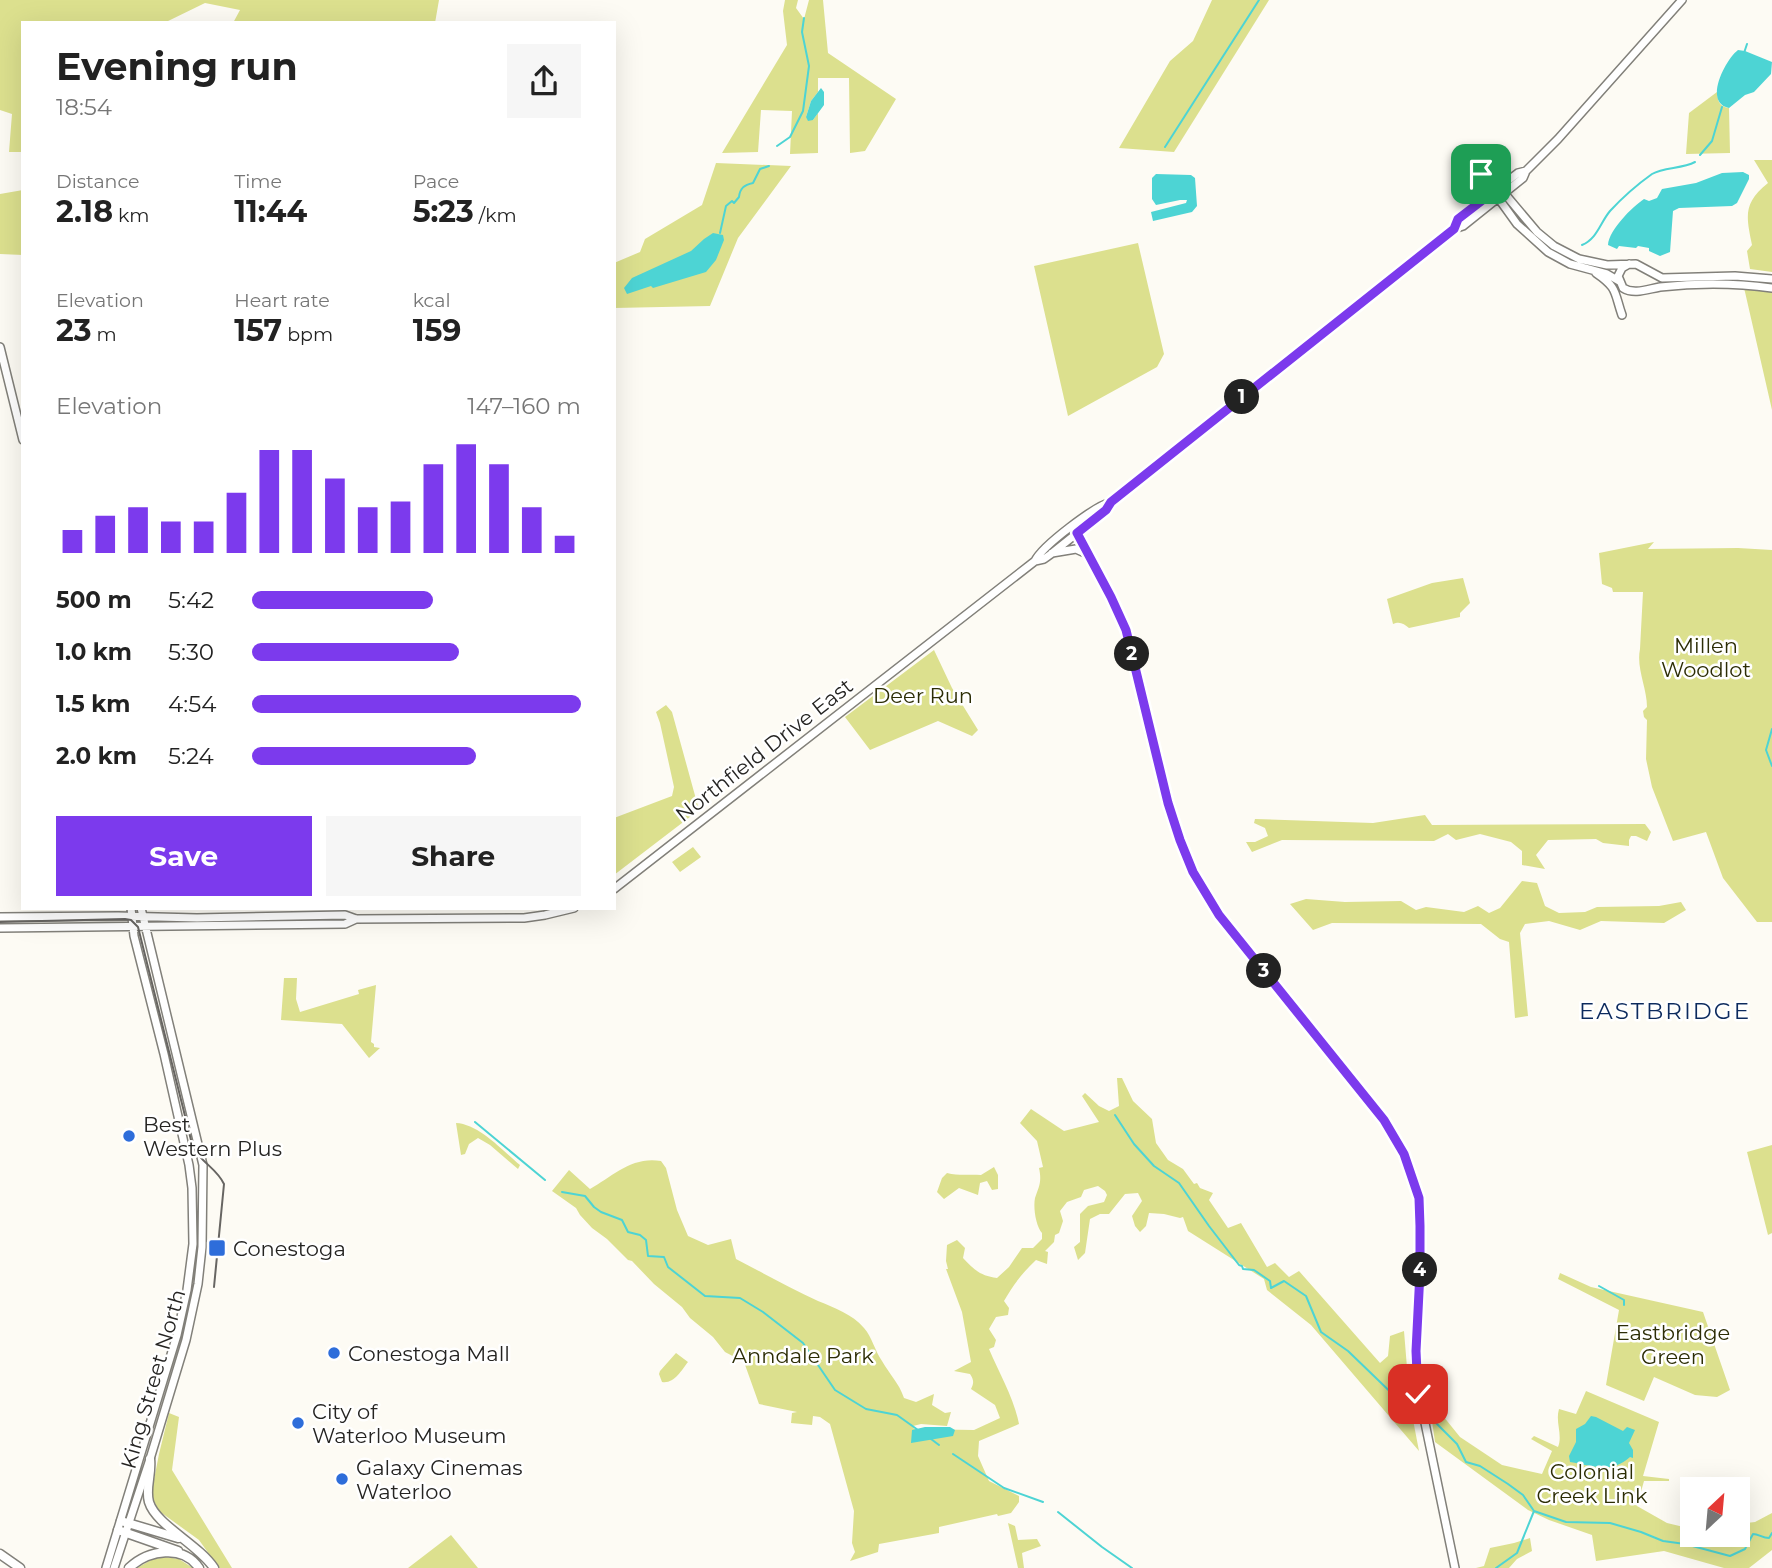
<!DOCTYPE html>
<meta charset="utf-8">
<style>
:root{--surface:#fff;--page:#f6f6f6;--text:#222;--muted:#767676;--accent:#7c3aed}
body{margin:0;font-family:Montserrat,sans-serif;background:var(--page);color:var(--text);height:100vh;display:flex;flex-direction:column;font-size:26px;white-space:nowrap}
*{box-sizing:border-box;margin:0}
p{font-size:23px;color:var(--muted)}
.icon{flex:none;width:38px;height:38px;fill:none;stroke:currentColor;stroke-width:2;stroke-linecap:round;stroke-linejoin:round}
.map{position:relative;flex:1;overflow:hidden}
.side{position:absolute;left:21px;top:21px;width:595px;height:889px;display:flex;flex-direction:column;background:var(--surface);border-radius:0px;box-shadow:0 7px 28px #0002}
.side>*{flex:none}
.needle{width:46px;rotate:26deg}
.buttons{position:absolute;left:1680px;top:1477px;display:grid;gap:14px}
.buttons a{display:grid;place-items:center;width:70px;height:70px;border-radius:0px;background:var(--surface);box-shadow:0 7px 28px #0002;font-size:35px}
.pin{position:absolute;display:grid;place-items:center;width:60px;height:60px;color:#fff;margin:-30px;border-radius:14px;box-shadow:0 4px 10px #0006}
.km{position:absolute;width:35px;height:35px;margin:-18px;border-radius:50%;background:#222;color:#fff;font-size:19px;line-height:35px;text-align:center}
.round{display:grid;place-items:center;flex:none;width:74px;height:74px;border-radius:0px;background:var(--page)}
.headline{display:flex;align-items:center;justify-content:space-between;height:119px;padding:0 35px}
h1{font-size:38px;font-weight:700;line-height:52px}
.metrics{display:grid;grid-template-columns:repeat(3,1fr);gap:10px;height:119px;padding:7px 35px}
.metrics div{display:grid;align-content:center}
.metrics b{font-size:30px;font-weight:700}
.metrics small{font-size:19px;font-weight:400}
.metrics p{font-size:19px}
.chart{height:196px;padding:14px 35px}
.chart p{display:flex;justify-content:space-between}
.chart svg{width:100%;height:126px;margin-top:7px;stroke:var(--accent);stroke-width:6}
.action{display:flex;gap:14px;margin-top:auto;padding:14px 35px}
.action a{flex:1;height:80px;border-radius:0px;background:var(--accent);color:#fff;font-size:28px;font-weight:700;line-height:80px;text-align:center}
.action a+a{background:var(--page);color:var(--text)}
ul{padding:0 35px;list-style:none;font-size:23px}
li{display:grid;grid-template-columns:112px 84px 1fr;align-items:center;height:52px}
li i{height:18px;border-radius:9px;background:var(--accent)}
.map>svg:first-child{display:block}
.green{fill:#dce08e}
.water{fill:#4dd4d4}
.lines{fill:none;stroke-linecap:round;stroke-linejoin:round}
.stream{stroke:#4dd4d4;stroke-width:2}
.major-casing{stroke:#82807a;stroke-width:10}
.highway-casing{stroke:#82807a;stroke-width:11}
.major{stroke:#fff;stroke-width:7}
.highway{stroke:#fff;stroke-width:8}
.tram{stroke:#676562;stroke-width:2}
.route-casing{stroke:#fff;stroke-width:14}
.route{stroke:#7c3aed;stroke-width:9}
.poi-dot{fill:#2e6dda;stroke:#fff;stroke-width:2.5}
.labels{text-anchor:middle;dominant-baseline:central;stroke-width:5;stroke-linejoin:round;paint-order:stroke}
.park-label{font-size:21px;fill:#2c2d05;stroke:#fff}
.street-label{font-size:21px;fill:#252422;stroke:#fff}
.poi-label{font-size:21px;fill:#252422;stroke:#fff;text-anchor:start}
.neighbourhood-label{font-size:23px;letter-spacing:2px;fill:#0c2a5e;stroke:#fff}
</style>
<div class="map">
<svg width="1772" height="1568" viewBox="0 0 1772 1568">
<rect width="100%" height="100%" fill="#fdfbf4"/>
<path class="green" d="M0 0H439L435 23H233L240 10 205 3 164 23H23V152H9L12 114 0 110Z
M785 0H798L796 8 804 19 809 0H823L828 53 896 99 865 151 850 153 849 78H818V92L811 101 806 117 813 120 818 113V153L790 154 792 111 761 110 758 152 722 153 787 45 783 11Z
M1212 0H1269L1174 152 1119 148 1170 61 1193 41Z
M1717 92C1718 102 1719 106 1729 108L1730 153 1686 154 1689 113Z
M1754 160H1772V272L1750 269 1747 251 1752 245C1746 216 1743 203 1768 183Z
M716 163 791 166 738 238 710 306 614 308V263L640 252 645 239 702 205Z
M23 190V255L0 254V194Z
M1138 243 1164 354 1157 367 1068 416 1034 266Z
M1744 288 1772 290V410L1745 292Z
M1654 542 1648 549 1738 548 1772 550V922H1757L1723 878 1706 832 1673 841 1652 787 1646 759 1647 720 1644 717 1643 711 1647 707C1647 688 1636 668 1640 649L1643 592H1613L1612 588 1602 584 1599 553Z
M1463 578 1470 603 1460 613V617L1409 628C1404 624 1400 621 1393 624L1387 599 1432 583Z
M934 650 952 688 978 730 972 736 938 721 870 750 845 717Z
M666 705 672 712 699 810 614 875V818L672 796 674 787 660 723 656 712Z
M1425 815 1432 825 1645 824 1651 832 1647 841 1636 836H1631L1629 840V846L1603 843 1596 839 1548 840 1536 855 1545 869 1522 865V851L1511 842 1480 834 1456 840 1448 834 1434 841 1282 840 1252 852 1246 842H1255L1268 836 1265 828 1254 823 1255 819 1373 823Z
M693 847 701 857 680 872 672 862Z
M1522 881 1537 883 1545 906 1559 913 1585 912 1597 907 1659 906 1681 902 1686 910 1664 923 1601 921 1580 930 1549 921 1525 924 1520 933 1528 1016 1515 1018 1509 942 1500 939 1481 924 1332 923 1313 930 1290 904 1306 899 1345 902 1401 901 1416 910 1426 907 1464 912 1478 906 1489 913 1500 908Z
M284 978H297L296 999 300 1012 359 994 358 990 376 985 371 1042 374 1044V1047L380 1048 369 1058 342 1024 281 1020Z
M1117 1078H1122L1133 1101 1152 1119 1156 1143 1168 1160 1183 1169 1194 1184 1197 1183 1200 1188 1213 1193 1209 1200 1228 1228 1241 1223 1267 1267 1275 1263 1289 1277 1299 1271 1380 1363 1388 1356 1390 1336 1404 1331 1410 1404 1419 1451 1311 1325 1267 1290 1264 1279 1188 1231 1183 1217 1180 1218 1164 1214 1149 1213 1146 1226 1140 1232 1135 1226 1132 1216 1142 1201 1138 1193 1125 1194 1109 1214H1100L1090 1219 1085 1253 1078 1260 1074 1247 1080 1242V1214L1088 1206 1104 1202 1107 1195 1105 1191 1098 1186 1084 1190 1081 1197 1067 1202 1060 1211 1063 1221 1059 1233 1055 1235 1054 1242 1045 1251 1048 1252 1047 1264 1036 1260C1023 1272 1013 1285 1004 1301L1009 1308 1008 1315 996 1317 989 1329 996 1340 994 1347 989 1349C999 1373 1014 1398 1019 1424L979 1441 978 1456 989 1481 1019 1496V1502L1011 1513 998 1516 997 1514 939 1527V1533L879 1544 878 1552 850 1561 855 1552 852 1543 854 1511 830 1424 820 1417 813 1416 812 1425 791 1423 792 1413 797 1412 759 1404 744 1362 725 1352 713 1337 690 1318 682 1307 654 1284 632 1261 628 1260 607 1239 592 1228 580 1215 576 1208 552 1191 569 1170 590 1189C613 1176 632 1156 661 1161L666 1168 677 1210 688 1236 708 1245 731 1239 736 1259C763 1273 790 1288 818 1301 835 1308 852 1314 864 1328 872 1337 875 1351 882 1361 890 1375 899 1383 904 1398L916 1402 934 1394 932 1405 945 1413 951 1412 947 1426 921 1424 913 1426 914 1429 974 1430 1000 1418 995 1405 971 1389C974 1383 974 1380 970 1374L954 1371 971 1362 962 1312 946 1269H948L946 1261 947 1245 957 1240 965 1248 963 1258C974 1270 981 1276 997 1278L1009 1267 1022 1248H1033L1042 1239V1233C1036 1226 1033 1208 1035 1198 1039 1186 1042 1182 1039 1168L1043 1167 1037 1141 1020 1123 1031 1109 1064 1131 1099 1122 1082 1096 1085 1093 1099 1106 1109 1111 1119 1106Z
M456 1123C479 1124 503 1151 520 1165L518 1169 490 1145 478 1138 469 1144 465 1154 461 1155Z
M1772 1145V1233L1768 1235 1747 1152Z
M994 1167 998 1175V1189L992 1190 987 1181 980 1183 978 1195 959 1188 944 1199 937 1192 942 1178 947 1173C959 1176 969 1174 981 1175Z
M1560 1273 1591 1287 1703 1312 1730 1390 1717 1397 1695 1395 1654 1377 1644 1401 1606 1385 1619 1310 1558 1279Z
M676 1353 688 1362C681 1371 674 1384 662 1382L659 1374 660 1371Z
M1435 1378 1439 1411 1460 1437 1502 1465 1542 1474 1552 1451 1531 1439 1534 1436 1558 1447C1563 1435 1555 1422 1559 1409L1576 1414 1586 1391 1659 1422 1643 1476 1669 1479V1481H1644L1637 1506 1667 1523 1692 1529V1535H1738V1524L1755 1522 1772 1513V1550L1749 1568H1724L1664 1551 1596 1561 1592 1535 1549 1520 1528 1510 1435 1442 1426 1379Z
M169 1413 179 1417 172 1470 232 1568H219L199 1540 159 1511 151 1495 159 1454Z
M1008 1523 1015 1526 1018 1540 1037 1539 1041 1546 1022 1553 1024 1568H1018Z
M451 1535 478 1568H408Z
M1530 1538 1532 1551 1517 1559 1509 1568H1476L1484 1566 1490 1548 1514 1543Z
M165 1557 179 1559 193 1568H137L151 1560Z"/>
<path class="water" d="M1738 50 1745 51 1772 62 1771 74 1754 92 1745 95 1729 108C1703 103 1725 60 1738 50Z
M821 88 824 92V105L813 120 808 121 806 117 811 101Z
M1743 172 1749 175V179L1737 203 1732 206 1679 208 1673 211 1670 252 1660 256 1649 251V248L1638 246 1636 248 1619 246 1617 249 1608 245C1609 230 1632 207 1644 199L1649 201 1657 198 1662 189 1696 183 1722 173Z
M1156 174 1191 175 1195 178 1197 206 1192 212 1153 221 1151 212 1186 203 1187 200H1180L1156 205 1152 199V178Z
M713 233 723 235 724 240 716 260 706 272 653 288 651 286 627 294 624 288 632 278 691 251 704 239Z
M1591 1416 1596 1417 1623 1431 1627 1427 1635 1430 1629 1443 1633 1450V1458L1630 1457C1611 1474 1594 1466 1570 1462L1569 1456 1576 1442V1429L1585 1424Z
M925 1427H950L955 1430 953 1436 911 1443 912 1430Z"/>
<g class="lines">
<path class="stream" d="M1744 53 1747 44
M777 146 790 137 803 111 809 66 802 32 804 18
M1165 147 1259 0
M1700 155 1712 141 1722 107
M720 233 726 206 732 201 734 203 739 197C740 188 744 185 753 183L760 169 769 166
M1582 245C1597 239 1600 223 1610 211 1622 198 1638 184 1652 174 1664 167 1682 169 1695 162
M1772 729 1766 750 1772 766
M1115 1115 1134 1144 1154 1166 1179 1183 1209 1226 1239 1265 1242 1266 1243 1269 1254 1270 1270 1281 1271 1288 1284 1281 1306 1296 1321 1332 1348 1351 1405 1406
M475 1122 545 1180
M562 1192 585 1196 594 1207 601 1212 622 1220 628 1232 640 1235 646 1240 648 1256 664 1257 668 1267 705 1296 740 1298 763 1312 803 1343 835 1390 866 1409 897 1415 918 1430
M1599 1286 1624 1300V1305
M1436 1423 1457 1444 1466 1462 1480 1466 1508 1484 1523 1495 1534 1511 1566 1522 1610 1523 1641 1532 1663 1541 1685 1544 1730 1556 1745 1549 1753 1534C1759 1534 1762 1538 1769 1538L1772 1533
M931 1439 939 1445
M953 1454 1004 1488 1043 1502
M1058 1512 1102 1547 1132 1568
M1496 1568 1517 1553 1534 1511"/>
<g class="major-casing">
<path id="major" d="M1481 174 1488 175 1494 181 1537 232 1554 246 1579 259 1607 265 1636 264 1662 278 1735 276 1772 279
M1481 174 1517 224 1548 252 1570 264 1607 274 1619 281
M1454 229 1458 219 1518 173 1526 171
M1629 264 1622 268 1618 276 1623 288C1634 295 1648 289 1660 287 1696 283 1736 283 1772 288
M1596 273C1618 288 1614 292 1622 315
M0 347 23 440
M1073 526 1111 597 1126 630 1169 803 1180 840 1193 872 1219 915 1384 1120 1404 1154 1419 1198 1420 1226 1416 1351 1418 1389 1455 1568
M1052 553 1076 549 1087 554
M1035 561 1044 559 1051 554 1106 510 1111 502 1454 229 1463 226 1523 178 1526 171 1558 139 1682 0
M614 889 1035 561C1042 546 1095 506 1111 502
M0 917 118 916 197 918 345 915 356 919 524 918 545 915 574 908
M0 928 345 924 356 919
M106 1568 177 1335 187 1290 193 1244 192 1188 189 1165 164 1054 134 936 131 908
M114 1568 150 1459 186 1340 198 1284 202 1247 203 1165 141 908"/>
</g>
<g class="highway-casing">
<path id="highway" d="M150 1459C152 1474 145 1488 149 1502 156 1525 198 1544 214 1568
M121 1521 178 1538
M118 1530 178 1551
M0 1554 20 1568
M129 1568C148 1550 183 1544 199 1568"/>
</g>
<use href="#major" class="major"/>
<use href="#highway" class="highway"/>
<path class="tram" d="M0 922 125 919 131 920 138 927 192 1144C199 1162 216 1167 224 1184L214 1287"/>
</g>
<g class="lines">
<g class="route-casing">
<path id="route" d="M1418 1394 1416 1351 1420 1272V1226L1419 1198 1404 1154 1384 1120 1219 915 1193 872 1180 840 1168 803 1126 630 1111 597 1077 533 1106 510 1111 502 1454 229 1458 219 1493 192 1481 174"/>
</g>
<use href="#route" class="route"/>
</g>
<g class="poi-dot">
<circle cx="129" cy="1136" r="7"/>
<rect x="208" y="1239" width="18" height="18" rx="3.5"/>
<circle cx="334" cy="1353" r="7"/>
<circle cx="298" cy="1423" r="7"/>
<circle cx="342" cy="1479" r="7"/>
</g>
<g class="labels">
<g class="park-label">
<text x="1706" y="645">Millen<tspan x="1706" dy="24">Woodlot</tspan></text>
<text x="923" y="695">Deer Run</text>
<text x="1673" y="1332">Eastbridge<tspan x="1673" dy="24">Green</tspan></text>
<text x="803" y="1355">Anndale Park</text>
<text x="1592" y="1471">Colonial<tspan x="1592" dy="24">Creek Link</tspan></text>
</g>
<g class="street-label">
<text transform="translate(764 750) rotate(-38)">Northfield Drive East</text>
<text transform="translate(153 1379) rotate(-74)">King Street North</text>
</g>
<g class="poi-label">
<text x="143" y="1124">Best<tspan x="143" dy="24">Western Plus</tspan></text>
<text x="233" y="1248">Conestoga</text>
<text x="348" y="1353">Conestoga Mall</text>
<text x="312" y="1411">City of<tspan x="312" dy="24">Waterloo Museum</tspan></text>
<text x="356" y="1467">Galaxy Cinemas<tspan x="356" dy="24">Waterloo</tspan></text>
</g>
<g class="neighbourhood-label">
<text x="1665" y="1011">EASTBRIDGE</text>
</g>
</g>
</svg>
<div class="buttons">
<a><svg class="needle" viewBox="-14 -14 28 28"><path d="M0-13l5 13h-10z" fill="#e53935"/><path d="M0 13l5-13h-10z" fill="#767676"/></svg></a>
</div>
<div class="pin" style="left:1481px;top:174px;background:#1e9e55"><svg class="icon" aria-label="arrive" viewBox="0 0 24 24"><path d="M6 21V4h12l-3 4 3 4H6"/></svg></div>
<div class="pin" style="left:1418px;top:1394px;background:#d93025"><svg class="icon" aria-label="check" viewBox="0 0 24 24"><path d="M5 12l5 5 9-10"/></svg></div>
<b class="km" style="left:1242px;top:397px">1</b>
<b class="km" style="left:1132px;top:654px">2</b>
<b class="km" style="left:1264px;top:971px">3</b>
<b class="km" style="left:1420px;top:1270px">4</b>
<section class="side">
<div class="headline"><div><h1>Evening run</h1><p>18:54</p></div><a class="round"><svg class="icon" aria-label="share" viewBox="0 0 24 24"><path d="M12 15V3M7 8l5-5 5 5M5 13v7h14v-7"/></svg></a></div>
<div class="metrics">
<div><p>Distance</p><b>2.18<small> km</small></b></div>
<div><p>Time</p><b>11:44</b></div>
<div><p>Pace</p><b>5:23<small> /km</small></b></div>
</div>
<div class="metrics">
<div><p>Elevation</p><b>23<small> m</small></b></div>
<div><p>Heart rate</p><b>157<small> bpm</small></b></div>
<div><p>kcal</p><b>159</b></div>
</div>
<div class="chart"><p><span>Elevation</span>147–160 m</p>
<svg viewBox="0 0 160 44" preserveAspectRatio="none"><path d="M5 44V36M15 44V31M25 44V28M35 44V33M45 44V33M55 44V23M65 44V8M75 44V8M85 44V18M95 44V28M105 44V26M115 44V13M125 44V6M135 44V13M145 44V28M155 44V38"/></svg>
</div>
<ul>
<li><b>500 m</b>5:42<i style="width:55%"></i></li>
<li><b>1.0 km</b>5:30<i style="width:63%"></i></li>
<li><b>1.5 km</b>4:54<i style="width:100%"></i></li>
<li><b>2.0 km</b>5:24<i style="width:68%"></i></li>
</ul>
<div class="action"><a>Save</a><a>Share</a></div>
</section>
</div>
